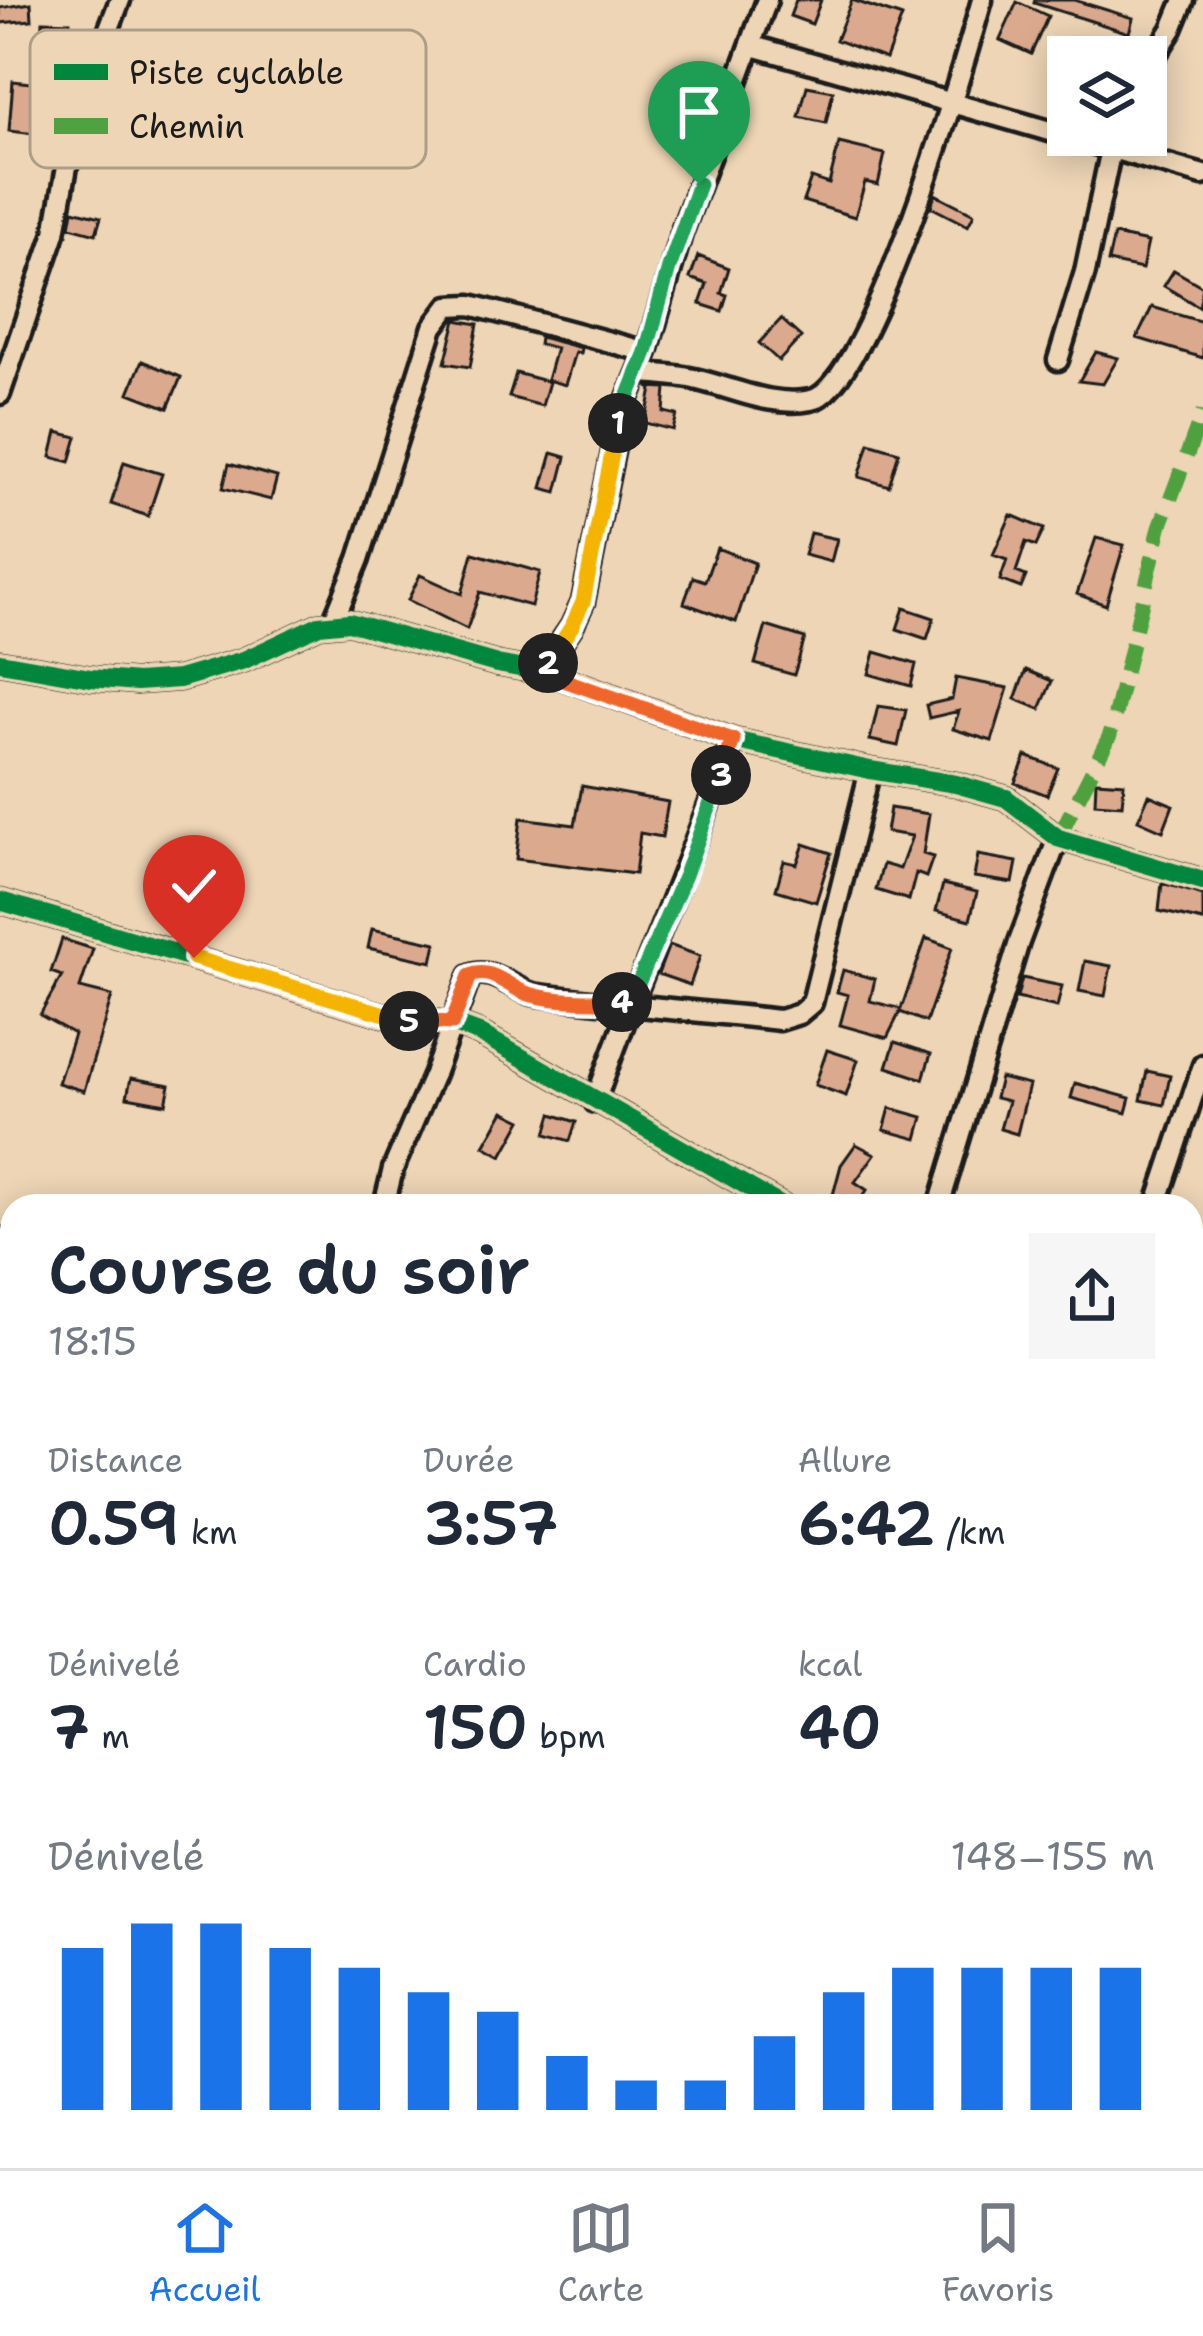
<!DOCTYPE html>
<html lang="fr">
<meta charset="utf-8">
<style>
:root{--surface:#fff;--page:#f6f6f7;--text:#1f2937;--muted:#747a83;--line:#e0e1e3;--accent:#1a73e8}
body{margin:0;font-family:"Shantell Sans",sans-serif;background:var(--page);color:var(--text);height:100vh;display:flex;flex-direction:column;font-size:45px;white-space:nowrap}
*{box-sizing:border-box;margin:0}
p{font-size:39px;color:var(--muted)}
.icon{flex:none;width:66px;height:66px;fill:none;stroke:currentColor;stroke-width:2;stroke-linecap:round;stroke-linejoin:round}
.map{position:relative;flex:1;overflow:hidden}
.drawer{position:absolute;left:0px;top:1194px;width:1203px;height:975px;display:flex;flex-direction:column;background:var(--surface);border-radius:36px 36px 0 0;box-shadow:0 6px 30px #0003}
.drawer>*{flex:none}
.controls{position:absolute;left:1047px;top:36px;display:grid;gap:24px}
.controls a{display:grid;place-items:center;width:120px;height:120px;border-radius:0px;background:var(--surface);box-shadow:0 6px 30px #0003;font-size:60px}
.pin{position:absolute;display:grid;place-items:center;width:102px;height:102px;color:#fff;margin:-123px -51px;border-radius:50% 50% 50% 0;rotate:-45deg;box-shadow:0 0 12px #0007}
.pin .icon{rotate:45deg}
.km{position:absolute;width:60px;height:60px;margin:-30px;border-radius:50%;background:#222;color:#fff;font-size:33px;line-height:60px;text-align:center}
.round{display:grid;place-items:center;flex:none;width:126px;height:126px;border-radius:0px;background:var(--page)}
.head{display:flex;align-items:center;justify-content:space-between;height:204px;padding:0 48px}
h1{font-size:66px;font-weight:600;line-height:90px}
.metrics{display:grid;grid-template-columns:repeat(3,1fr);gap:18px;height:204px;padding:12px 48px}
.metrics div{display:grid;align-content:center}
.metrics b{font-size:60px;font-weight:600}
.metrics small{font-size:33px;font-weight:400}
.metrics p{font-size:33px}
.chart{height:336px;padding:24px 48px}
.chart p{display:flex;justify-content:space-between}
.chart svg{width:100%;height:216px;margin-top:12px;stroke:var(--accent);stroke-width:6}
.tabs{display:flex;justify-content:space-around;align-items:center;height:168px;border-top:3px solid var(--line);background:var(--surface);font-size:33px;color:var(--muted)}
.tabs a{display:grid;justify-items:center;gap:6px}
.tabs .current{color:var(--accent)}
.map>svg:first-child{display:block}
.building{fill:#dba98e;stroke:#1c1c1c;stroke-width:3}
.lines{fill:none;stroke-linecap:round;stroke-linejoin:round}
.street-casing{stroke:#1c1c1c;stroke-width:27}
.street{stroke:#edd5b5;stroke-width:18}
.quiet{stroke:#4fa141;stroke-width:15;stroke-dasharray:30 15;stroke-linecap:butt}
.cycleway-casing{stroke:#edd5b5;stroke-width:26}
.cycleway{stroke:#00873e;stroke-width:18}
.split-1-casing{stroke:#fff;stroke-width:24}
.split-2-casing{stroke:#fff;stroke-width:24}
.split-3-casing{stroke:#fff;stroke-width:24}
.split-4-casing{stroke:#fff;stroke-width:24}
.split-5-casing{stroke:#fff;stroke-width:24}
.split-6-casing{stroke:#fff;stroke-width:24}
.split-1{stroke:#22a559;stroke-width:15}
.split-2{stroke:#f5b400;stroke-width:15}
.split-3{stroke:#f0652b;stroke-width:15}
.split-4{stroke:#22a559;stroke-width:15}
.split-5{stroke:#f0652b;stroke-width:15}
.split-6{stroke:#f5b400;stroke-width:15}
.key{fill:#edd5b5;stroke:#ae9e87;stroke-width:3}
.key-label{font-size:33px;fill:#1c1c1c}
</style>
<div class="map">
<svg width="1203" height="2168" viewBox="0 0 1203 2168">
<rect width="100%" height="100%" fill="#edd5b5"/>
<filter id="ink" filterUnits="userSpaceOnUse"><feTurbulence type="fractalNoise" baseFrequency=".00833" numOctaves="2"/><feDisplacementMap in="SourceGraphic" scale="24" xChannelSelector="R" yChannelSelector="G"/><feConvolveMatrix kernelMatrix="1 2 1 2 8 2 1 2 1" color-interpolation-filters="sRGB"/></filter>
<g filter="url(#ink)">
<path class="building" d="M796 0H821L812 24 790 16Z
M852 0 902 17 886 59 836 40Z
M1035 0H1074L1133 18 1129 33 1034 3Z
M1017 2 1048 16 1031 54 1000 40Z
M31 3 32 20 0 23V8Z
M43 21 70 22 71 86 40 84Z
M13 81 40 84 36 134 9 131Z
M807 86 833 91 826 123 799 117Z
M839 143 885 154 878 185 865 182 855 217 803 201 811 178 829 184Z
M935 194 974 214 968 226 931 207Z
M73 210 101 217 96 234 70 227Z
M1114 235 1148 242 1142 269 1108 262Z
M698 256 729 268 721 293 727 295 722 311 700 304 707 284 690 278Z
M1174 270 1203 287 1199 307 1164 286Z
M1152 307 1203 322V358L1137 338Z
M781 319 801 337 779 361 759 343Z
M456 320 478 324 470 367 445 363Z
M540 337 581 348 580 353 575 352 565 385 547 380 556 348 539 344Z
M1096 352 1118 358 1103 384 1079 381Z
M142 361 181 377 168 408 129 393Z
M516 373 549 382 542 406 509 397Z
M648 387 666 388 664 412 677 415 673 430 645 423 652 389Z
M57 432 77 437 70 462 51 457Z
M869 443 899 452 889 486 859 477Z
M552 453 566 457 557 492 542 488Z
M124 462 162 474 148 516 111 504Z
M229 464 277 477 271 500 223 488Z
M1011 515 1044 529 1036 546 1026 542 1016 572 1026 576 1021 588 1000 580 1007 560 993 555Z
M810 533 837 539 831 562 804 555Z
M1096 538 1124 545 1106 605 1077 594Z
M717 548 755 563 736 622 684 603 693 577 705 581Z
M473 553 540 572 531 606 480 592 467 629 408 600 420 575 462 594Z
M904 608 934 618 927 639 897 629Z
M766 626 805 638 794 675 755 664Z
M875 652 916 664 911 686 869 674Z
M1026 670 1052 681 1040 709 1015 699Z
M956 678 1008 688 992 741 953 729 959 711 929 718 926 705 952 699Z
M878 706 906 710 898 746 870 740Z
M1026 756 1058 768 1047 795 1015 783Z
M1096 781 1124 783 1122 805 1095 803Z
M582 786 668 802 662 837 640 833 635 874 516 859 521 818 575 825Z
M1149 795 1173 805 1163 831 1138 820Z
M890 808 929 814 923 854 933 857 926 877 916 873 909 900 876 890 883 864 900 869 912 836 886 832Z
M804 844 831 853 816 902 776 890 784 861 797 864Z
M978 855 1017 862 1013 883 974 877Z
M1162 883 1203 895V921L1159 911Z
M943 884 977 892 970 920 936 911Z
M372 929 436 943 432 962 368 948Z
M926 938 952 948 926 1022 900 1012 887 1038 840 1025 848 995 837 992 843 970 875 979 870 1001 901 1009Z
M62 939 93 949 80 988 112 996 84 1091 58 1083 74 1034 40 1015 62 976 51 972Z
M669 945 700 956 690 985 658 974Z
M1085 961 1111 966 1105 996 1079 991Z
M1022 978 1062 986 1057 1007 1017 998Z
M895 1042 931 1054 923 1079 887 1067Z
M827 1050 858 1060 846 1096 815 1085Z
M1147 1071 1170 1076 1164 1105 1141 1100Z
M131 1078 170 1085 166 1104 127 1097Z
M1000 1078 1029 1085 1017 1134 1000 1129 1008 1101 995 1098Z
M1075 1083 1130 1098 1126 1113 1071 1098Z
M890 1108 923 1117 917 1139 884 1130Z
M504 1111 522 1120 502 1156 484 1146Z
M552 1114 576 1122 570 1141 546 1134Z
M856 1144 875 1154 855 1182 867 1190 857 1206H830L841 1165Z"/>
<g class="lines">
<g class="street-casing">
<path id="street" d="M753 46 1203 175
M1146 70 1172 29 1184 0
M1058 360 1085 272 1114 135
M639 373C657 374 676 375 694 379 731 387 772 408 811 400 870 388 964 64 982 0
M0 394 55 233 77 111 120 0
M333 622 359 559 433 327 449 306 471 305 647 352
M0 662 91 678 137 682 179 679 244 660 319 625 349 622 497 664 552 674 733 740 870 770 956 784 1006 798 1058 838 1203 881
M541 672 572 626 583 602 620 417 647 352 681 234 767 0
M0 901 397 1019 452 1023 479 1033 782 1206
M595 1102C638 980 690 862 733 740
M384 1206 393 1169 434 1074 470 976C493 965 514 992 538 995 618 1005 700 1011 780 1020L799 1014 812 1003 870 770
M939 1206 1019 942 1058 838
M1156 1206 1203 1065
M0 1238 12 1262
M1191 1431 1203 1439
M0 1555 12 1545
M1191 1620 1203 1580
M0 1745 12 1735
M0 1981 12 1977
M1191 2073 1203 2037
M0 2133 10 2168
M408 2168 447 2157
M540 2168 542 2157
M1159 2168 1163 2157"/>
</g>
<use href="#street" class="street"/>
<path class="quiet" d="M1058 838 1110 735 1160 527 1203 412"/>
<g class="cycleway-casing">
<path id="cycleway" d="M0 662 91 678 137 682 179 679 244 660 319 625 349 622 497 664 552 674 733 740 870 770 956 784 1006 798 1058 838 1203 881
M0 901 397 1019 452 1023 479 1033 782 1206"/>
</g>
<use href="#cycleway" class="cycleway"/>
</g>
</g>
<g class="lines" filter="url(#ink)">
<g class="split-1-casing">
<path id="split-1" d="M618 423 646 352 669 268 699 184"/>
</g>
<g class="split-2-casing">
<path id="split-2" d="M548 663 572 626 583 602 618 423"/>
</g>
<g class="split-3-casing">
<path id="split-3" d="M548 663 541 672 733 740 721 775"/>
</g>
<g class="split-4-casing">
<path id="split-4" d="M622 1002H630L685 875 721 775"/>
</g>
<g class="split-5-casing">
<path id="split-5" d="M409 1021 452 1023 470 976C490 967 505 984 523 992 552 1003 592 1000 622 1002"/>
</g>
<g class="split-6-casing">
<path id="split-6" d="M194 958 409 1021"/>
</g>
<use href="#split-1" class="split-1"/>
<use href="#split-2" class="split-2"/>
<use href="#split-3" class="split-3"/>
<use href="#split-4" class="split-4"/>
<use href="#split-5" class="split-5"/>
<use href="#split-6" class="split-6"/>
</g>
<rect x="30" y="30" width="396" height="138" rx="18" class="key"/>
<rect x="54" y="64" width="54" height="16" fill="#00873e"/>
<rect x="54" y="118" width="54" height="16" fill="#4fa141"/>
<g class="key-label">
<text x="129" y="84">Piste cyclable</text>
<text x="129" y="138">Chemin</text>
</g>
</svg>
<div class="controls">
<a><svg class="icon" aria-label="layers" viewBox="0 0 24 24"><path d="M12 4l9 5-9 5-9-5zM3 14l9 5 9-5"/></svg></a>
</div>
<div class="pin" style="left:699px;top:184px;background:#1e9e55"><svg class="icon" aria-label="arrive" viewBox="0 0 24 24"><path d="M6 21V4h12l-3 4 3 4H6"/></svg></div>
<div class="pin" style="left:194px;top:958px;background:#d93025"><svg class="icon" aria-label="check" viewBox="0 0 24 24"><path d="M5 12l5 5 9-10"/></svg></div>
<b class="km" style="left:618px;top:423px">1</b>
<b class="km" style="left:548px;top:663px">2</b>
<b class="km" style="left:721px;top:775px">3</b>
<b class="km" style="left:622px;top:1002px">4</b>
<b class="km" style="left:409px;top:1021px">5</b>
<section class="drawer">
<div class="head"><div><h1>Course du soir</h1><p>18:15</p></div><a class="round"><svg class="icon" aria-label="share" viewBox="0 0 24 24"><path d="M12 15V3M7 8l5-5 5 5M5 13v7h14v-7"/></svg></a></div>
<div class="metrics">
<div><p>Distance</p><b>0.59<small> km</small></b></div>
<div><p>Durée</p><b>3:57</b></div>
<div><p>Allure</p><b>6:42<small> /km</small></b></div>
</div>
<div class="metrics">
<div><p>Dénivelé</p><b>7<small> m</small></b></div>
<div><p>Cardio</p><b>150<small> bpm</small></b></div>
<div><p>kcal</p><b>40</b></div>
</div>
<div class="chart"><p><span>Dénivelé</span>148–155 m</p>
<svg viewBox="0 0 160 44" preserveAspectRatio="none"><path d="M5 44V11M15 44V6M25 44V6M35 44V11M45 44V15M55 44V20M65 44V24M75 44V33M85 44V38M95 44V38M105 44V29M115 44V20M125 44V15M135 44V15M145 44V15M155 44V15"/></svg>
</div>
</section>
</div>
<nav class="tabs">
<a class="current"><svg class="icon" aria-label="home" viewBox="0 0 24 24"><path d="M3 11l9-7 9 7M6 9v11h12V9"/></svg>Accueil</a>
<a><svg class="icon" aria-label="map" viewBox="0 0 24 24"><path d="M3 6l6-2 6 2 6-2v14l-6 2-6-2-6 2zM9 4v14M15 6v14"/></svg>Carte</a>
<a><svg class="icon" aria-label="saved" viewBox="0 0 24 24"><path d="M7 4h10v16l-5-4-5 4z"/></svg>Favoris</a>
</nav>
